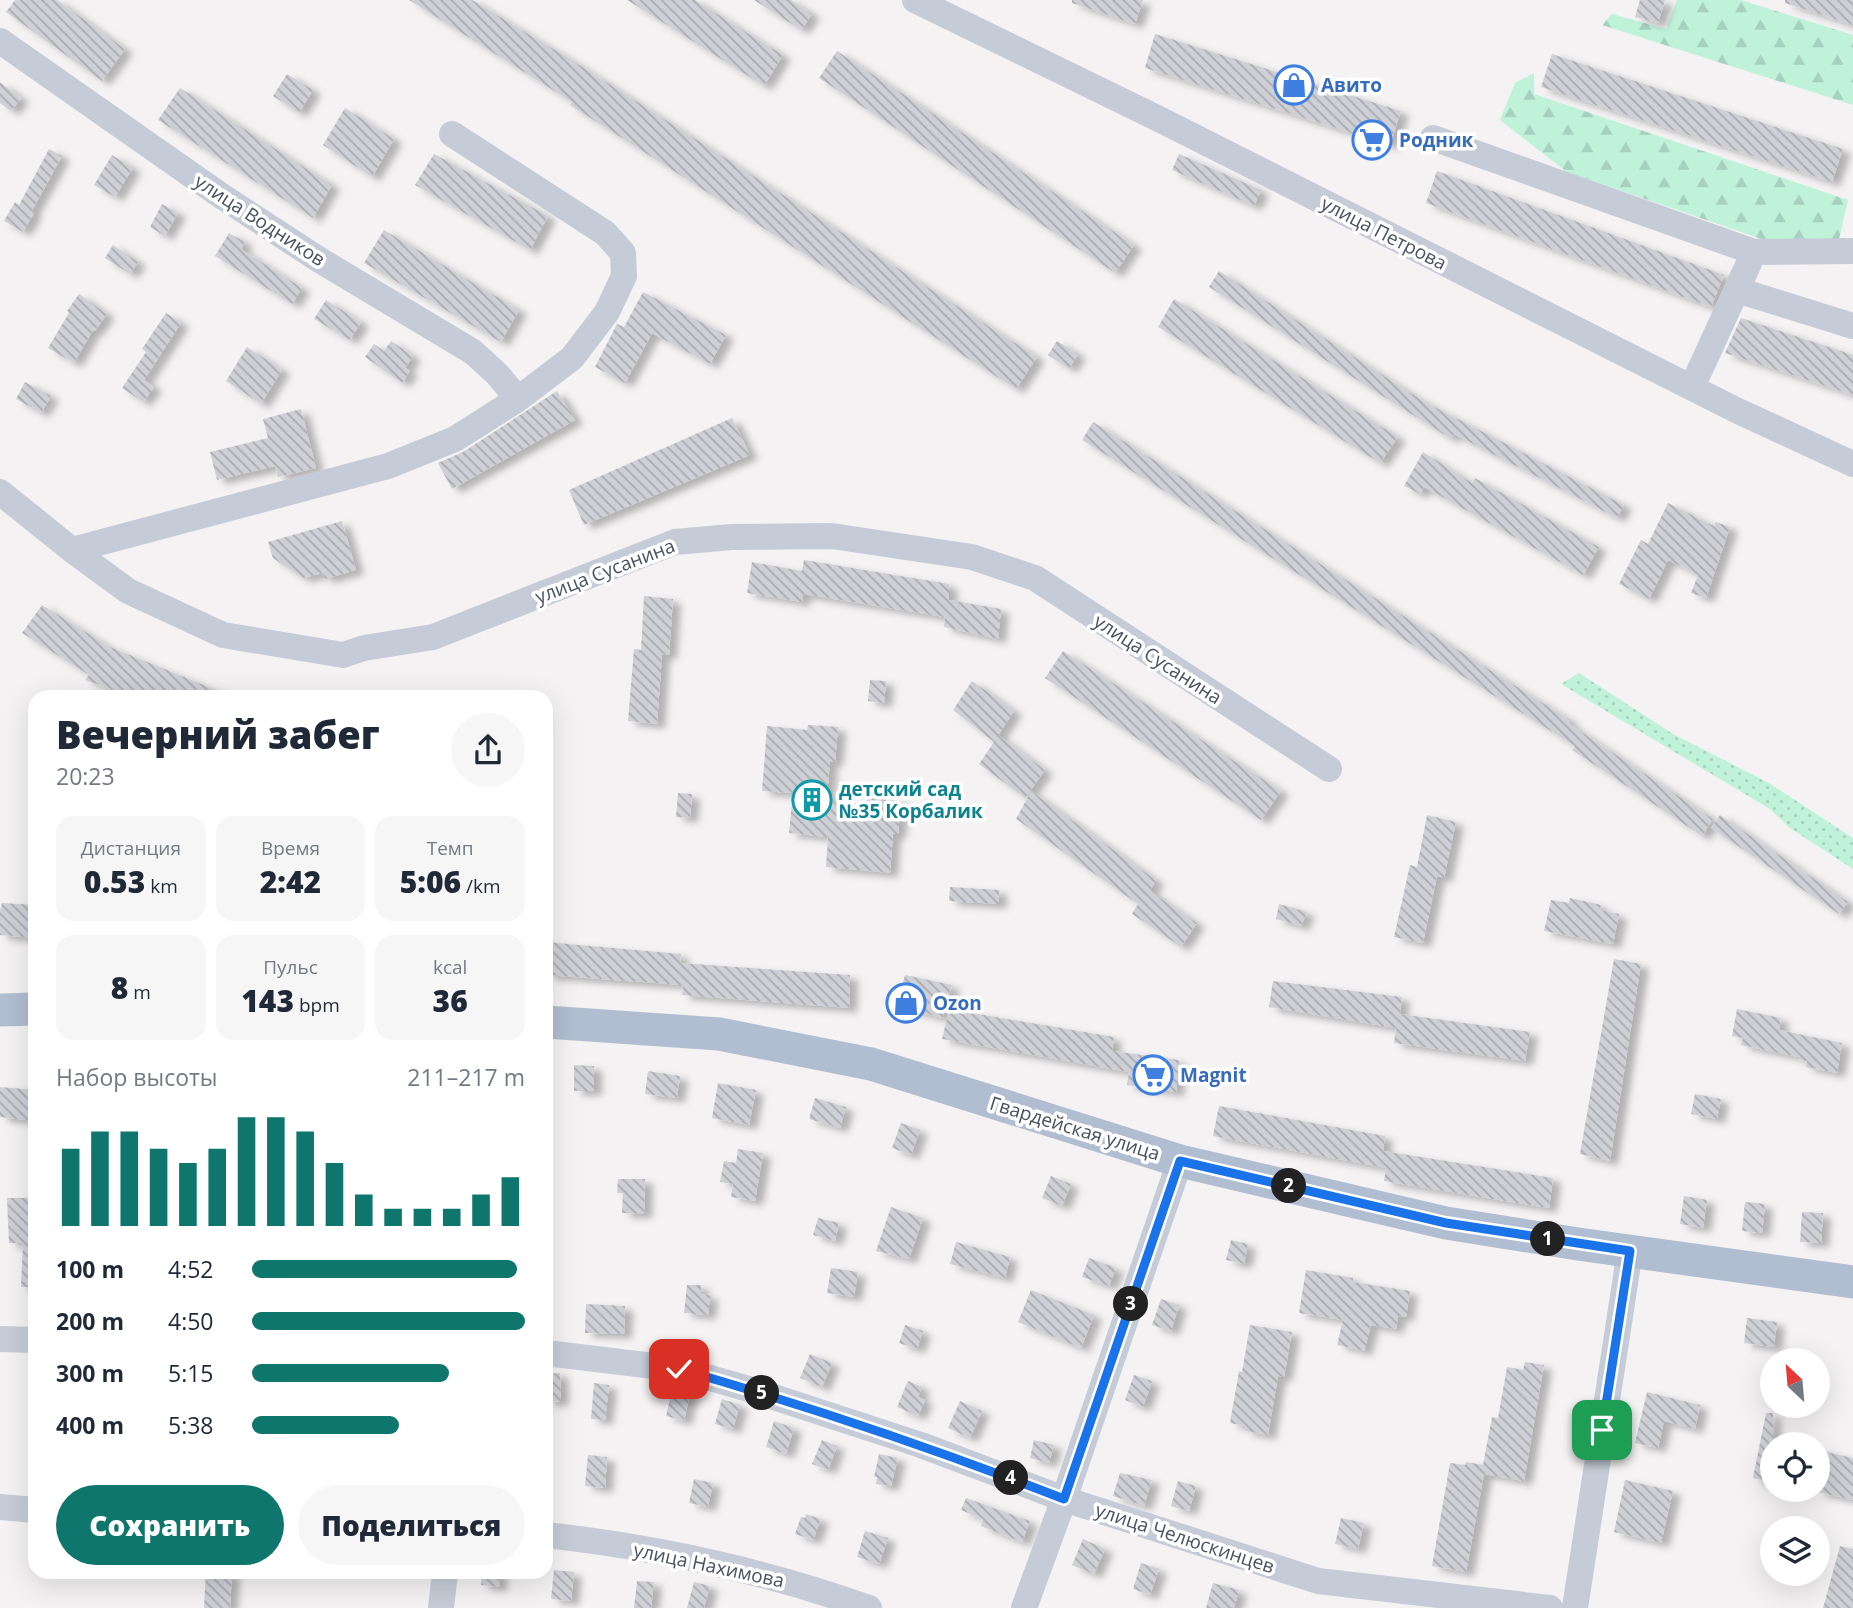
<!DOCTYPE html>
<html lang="ru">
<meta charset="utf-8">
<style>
:root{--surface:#fff;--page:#f6f6f7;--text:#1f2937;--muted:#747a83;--accent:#0f766e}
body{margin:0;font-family:"Open Sans",sans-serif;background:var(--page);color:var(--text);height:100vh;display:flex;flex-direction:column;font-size:26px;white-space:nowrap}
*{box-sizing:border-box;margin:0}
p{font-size:23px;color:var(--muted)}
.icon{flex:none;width:38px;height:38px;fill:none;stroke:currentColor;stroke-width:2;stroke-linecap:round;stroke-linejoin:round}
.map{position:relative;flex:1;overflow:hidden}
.drawer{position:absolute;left:28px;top:690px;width:525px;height:889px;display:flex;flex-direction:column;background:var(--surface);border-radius:21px;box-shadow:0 7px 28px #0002}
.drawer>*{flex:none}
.needle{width:46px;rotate:334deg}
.controls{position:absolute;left:1760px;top:1348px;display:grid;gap:14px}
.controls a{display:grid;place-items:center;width:70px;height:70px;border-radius:50%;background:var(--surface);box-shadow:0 7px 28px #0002;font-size:35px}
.pin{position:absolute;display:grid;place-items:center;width:60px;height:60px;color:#fff;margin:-30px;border-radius:14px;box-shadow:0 4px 10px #0006}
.km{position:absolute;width:35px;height:35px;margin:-18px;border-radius:50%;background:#222;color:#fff;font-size:19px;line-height:35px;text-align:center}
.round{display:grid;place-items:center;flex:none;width:74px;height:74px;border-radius:37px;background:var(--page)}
.head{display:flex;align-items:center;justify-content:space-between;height:119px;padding:0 28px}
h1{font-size:38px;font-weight:800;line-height:52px}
.stats{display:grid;grid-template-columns:repeat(3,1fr);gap:10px;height:119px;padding:7px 28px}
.stats div{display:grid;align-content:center;border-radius:18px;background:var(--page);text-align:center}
.stats b{font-size:30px;font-weight:800}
.stats small{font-size:19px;font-weight:400}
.stats p{font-size:19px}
.chart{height:196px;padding:14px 28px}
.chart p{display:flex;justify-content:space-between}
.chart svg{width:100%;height:126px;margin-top:7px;stroke:var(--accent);stroke-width:6}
.action{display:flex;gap:14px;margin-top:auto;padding:14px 28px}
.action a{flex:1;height:80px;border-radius:42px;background:var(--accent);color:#fff;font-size:28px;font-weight:800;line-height:80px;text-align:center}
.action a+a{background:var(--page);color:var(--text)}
ul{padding:0 28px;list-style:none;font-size:23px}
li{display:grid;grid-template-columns:112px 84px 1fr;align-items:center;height:52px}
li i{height:18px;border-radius:9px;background:var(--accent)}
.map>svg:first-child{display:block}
.green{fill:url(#green-dots)}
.forest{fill:url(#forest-firs)}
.building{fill:url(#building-back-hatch);filter:url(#shadow)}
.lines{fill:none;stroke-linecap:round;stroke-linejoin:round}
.minor{stroke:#c5ccd7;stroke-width:26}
.major{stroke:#b1bdd1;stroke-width:33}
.route-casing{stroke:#fff;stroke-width:14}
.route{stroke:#1a73e8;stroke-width:9}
.labels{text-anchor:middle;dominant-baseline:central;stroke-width:7;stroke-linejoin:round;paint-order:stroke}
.shop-label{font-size:19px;font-weight:bold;fill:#366cbe;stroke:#fff;text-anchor:start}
.street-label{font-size:19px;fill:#485260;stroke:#fff}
.culture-label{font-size:19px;font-weight:bold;fill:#0d838f;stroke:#fff;text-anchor:start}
</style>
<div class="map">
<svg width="1853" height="1608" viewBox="0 0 1853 1608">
<defs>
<pattern id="green-dots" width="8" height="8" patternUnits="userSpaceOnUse" patternTransform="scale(1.75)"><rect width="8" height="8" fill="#c0f2da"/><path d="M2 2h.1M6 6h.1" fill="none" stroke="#a6d1be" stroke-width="1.8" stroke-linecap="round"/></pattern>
<pattern id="forest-firs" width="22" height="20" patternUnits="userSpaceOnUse" patternTransform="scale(1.75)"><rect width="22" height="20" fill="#c0f2da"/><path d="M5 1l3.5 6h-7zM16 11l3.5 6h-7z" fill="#a6d1be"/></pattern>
<pattern id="building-back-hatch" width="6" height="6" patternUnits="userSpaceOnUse" patternTransform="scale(1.75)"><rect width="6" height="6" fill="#ced0d6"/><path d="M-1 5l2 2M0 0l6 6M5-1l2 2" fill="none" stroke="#a9abb1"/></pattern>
<filter id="shadow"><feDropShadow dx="8" dy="4.5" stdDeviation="3.5" flood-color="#0004"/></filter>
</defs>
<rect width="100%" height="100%" fill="#f4f2f2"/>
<path class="green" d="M1579 673 1673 734 1769 783 1853 838V869L1790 828 1770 809 1561 684Z"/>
<path class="forest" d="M1677 0H1741L1853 35V105L1602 25 1612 14 1666 29Z
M1534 73V94L1848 200 1838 244 1770 242 1567 172 1500 120 1515 83Z"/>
<path class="building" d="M15 0H57L125 49 102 81 6 12Z
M409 0H472L570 59 1037 357 1016 389 570 105 572 102Z
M627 0H695L783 55 764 86Z
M754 0H791L812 14 801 30Z
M1072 0H1143L1135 24 1072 3Z
M1640 0H1665L1658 23 1635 17Z
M1785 0H1853V25L1785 3Z
M1155 34 1401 111 1390 145 1145 68Z
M837 51 1134 245 1115 273 819 78Z
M1552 54 1843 149 1832 182 1541 87Z
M287 74 313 90 299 113 273 96Z
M0 82 21 98 11 111 0 103Z
M180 88 332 185 313 218 158 120Z
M345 108 394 139 372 177 323 145Z
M49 149 62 156 31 212 34 213 23 232 4 221 15 202 19 205Z
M434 154 548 216 530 250 415 185Z
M1179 154 1261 190 1254 206 1172 170Z
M112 155 133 168 115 197 94 185Z
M1437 171 1724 275 1711 307 1426 203Z
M162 204 178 213 165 236 150 227Z
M384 230 519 310 501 342 364 263Z
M229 233 245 242 241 249 302 288 292 304 215 256Z
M113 245 138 262 130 274 105 258Z
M1219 271 1425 402 1624 505 1617 518 1454 434 1451 439 1209 287Z
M643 292 726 335 710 364 652 333 625 383 595 367 615 328 617 324 624 327Z
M79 294 107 314 95 331 93 330 74 363 48 348 69 313 67 311Z
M1174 299 1398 437 1380 463 1158 327Z
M326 300 361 322 350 340 314 319Z
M166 313 181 323 144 380 154 387 143 402 122 388 146 352 142 349Z
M1741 318 1853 355V395L1725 353Z
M391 341 413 356 405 368 410 371 402 383 365 357 374 344 384 351Z
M1057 341 1078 354 1069 369 1048 355Z
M247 347 282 370 261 404 226 381Z
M25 382 51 396 41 413 16 399Z
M557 391 575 420 452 489 438 463 463 452Z
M301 409 316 468 278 477 275 466 217 480 210 452 268 438 263 419Z
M732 418 750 455 584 525 569 490Z
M1093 422 1570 720 1568 723 1713 819 1702 836 1572 750 1575 746 1082 440Z
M1423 452 1472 483 1475 478 1599 547 1583 575 1424 487 1420 494 1404 486Z
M1668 503 1714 526 1716 522 1730 527 1706 598 1691 593 1698 575 1668 560 1649 599 1619 584 1641 540 1648 544Z
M342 521 356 570 325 579 323 573 303 578 273 558 268 542Z
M804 560 949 584V600L1001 609 998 639 944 627 945 617 803 594 802 602 747 593 752 562 802 571Z
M644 596 673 599 669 655 662 654 657 724 628 721 634 649 641 650Z
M42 605 110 647 231 696H131L85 680 89 675 22 633Z
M1063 651 1281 791 1261 820 1045 678Z
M870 680 886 681 884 703 868 701Z
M972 681 1014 711 997 737 998 735 1045 770 1025 798 979 764 994 742 953 710Z
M808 725 838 727 835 762 830 761 827 796H833L832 804 866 807 867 798 901 801 898 834H893L890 873 826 867 828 837 789 833 793 793 762 791 767 726 807 730Z
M1031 791 1156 880 1150 891 1197 923 1181 947 1132 914 1138 904 1016 819Z
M678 793 692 794 690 818 676 817Z
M1427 815 1456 822 1444 878 1437 876 1423 943 1394 937 1410 865 1417 867Z
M1720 815 1848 902 1839 914 1711 828Z
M950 887 999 890V904L949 901Z
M1570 898 1601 905 1600 910 1619 914 1613 944 1544 931 1551 900 1569 903Z
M2 903 35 905V938L0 935V910Z
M1279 904 1307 912 1301 926 1276 919Z
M546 942 681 954 680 963 850 975 849 1008 682 995 683 985 546 975Z
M1614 959 1641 964 1610 1161 1580 1154Z
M905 975 952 985 943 1018 897 1006Z
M1273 981 1402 997 1400 1014 1530 1032 1525 1061 1394 1043 1396 1028 1269 1007Z
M949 1009 1114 1037 1112 1051 1179 1060 1176 1092 1127 1085 1129 1072 942 1039Z
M1737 1009 1781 1018 1779 1030 1842 1043 1837 1073 1806 1067 1807 1061 1799 1060V1057L1741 1045 1743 1038 1732 1036Z
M574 1065 594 1066V1091H574Z
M648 1071 680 1076 677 1098 645 1094Z
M718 1083 756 1090 749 1125 712 1118Z
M0 1087 35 1090V1121L0 1117Z
M1695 1094 1721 1099 1717 1119 1691 1114Z
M815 1098 846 1107 840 1128 809 1119Z
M1219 1106 1385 1136 1383 1151 1553 1178 1549 1208 1384 1181 1386 1168 1213 1136Z
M901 1123 920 1130 911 1155 892 1148Z
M738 1149 763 1153 755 1201 731 1197 733 1184 720 1182 724 1161 736 1163Z
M1051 1176 1071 1184 1062 1206 1042 1198Z
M618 1179H645L644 1214 622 1213 623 1193H617Z
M1684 1196 1707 1200 1703 1228 1680 1224Z
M7 1198H35V1287H21L23 1243H9Z
M1745 1202 1765 1204 1762 1233 1742 1231Z
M891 1207 923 1218 909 1259 876 1251Z
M1802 1212 1823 1213 1821 1243 1800 1242Z
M818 1218 839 1223 835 1241 813 1235Z
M1231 1240 1248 1244 1244 1264 1226 1260Z
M956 1242 1010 1257 1005 1278 950 1264Z
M1089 1258 1116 1268 1109 1286 1082 1277Z
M831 1268 858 1272 854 1297 827 1293Z
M1306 1270 1353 1278V1282L1410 1291 1406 1317 1398 1316 1396 1329 1371 1325 1364 1351 1337 1345 1343 1320 1299 1313Z
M687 1285H701V1294L710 1295 708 1315 684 1313Z
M1031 1290 1094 1315 1081 1348 1018 1322Z
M1161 1299 1179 1305 1171 1331 1152 1325Z
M586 1304 625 1306 624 1334 585 1333Z
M1747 1318 1777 1322 1774 1347 1744 1343Z
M905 1325 923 1331 917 1349 899 1343Z
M1250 1325 1292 1332 1284 1377 1278 1376 1268 1435 1245 1431V1426L1230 1423 1239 1371 1242 1372Z
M810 1354 832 1363 822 1387 800 1378Z
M1525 1362 1544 1365 1524 1481 1484 1474 1466 1572 1432 1566 1450 1463 1465 1465 1466 1462 1483 1465 1492 1417 1498 1418 1507 1367 1523 1370Z
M560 1373 561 1401 546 1402V1374Z
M1134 1375 1152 1381 1143 1407 1125 1400Z
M908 1381 922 1387 918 1397 925 1400 918 1416 897 1407Z
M594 1383 609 1385 605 1420 591 1419Z
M672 1390 690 1394 684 1421 666 1416Z
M1647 1392 1700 1405 1695 1429 1664 1421 1658 1448 1635 1443Z
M722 1399 740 1405 733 1429 715 1424Z
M960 1401 982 1411 970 1438 948 1428Z
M1766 1413H1773V1482L1753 1478Z
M774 1421 794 1428 786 1454 766 1447Z
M822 1440 837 1446 828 1470 812 1464Z
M1034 1440 1054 1445 1049 1463 1030 1458Z
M1818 1450 1853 1458V1500L1818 1492Z
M879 1454 898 1458 891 1486 876 1484 877 1477H874Z
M588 1455 607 1457 605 1488 585 1486Z
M1120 1473 1152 1480 1144 1506 1113 1496Z
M694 1479 713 1483 708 1507 689 1503Z
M1625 1480 1673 1491 1661 1543 1614 1532Z
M1178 1481 1196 1486 1189 1511 1171 1506Z
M966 1498 1030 1521 1022 1542 981 1526 983 1519 961 1510Z
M806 1514 821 1519 813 1540 795 1534 801 1517 805 1518Z
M1341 1518 1364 1523 1358 1549 1335 1544Z
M865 1531 888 1538 879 1564 857 1557Z
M1083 1539 1105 1549 1094 1574 1072 1565Z
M1840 1546 1853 1549V1608H1823Z
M1141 1563 1159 1569 1150 1595 1133 1589Z
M554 1570 574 1572 571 1601 551 1599Z
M206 1572H232L230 1608H204Z
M482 1572H500L499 1587 481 1585Z
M637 1581 654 1582 651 1608H634Z
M694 1582 710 1586 704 1608H687Z
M1213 1583 1239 1590 1234 1608H1206Z"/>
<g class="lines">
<path class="minor" d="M915 0 1159 119 1738 411 1853 464
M0 41 220 195 318 259 473 352 497 374 518 399
M1433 138 1754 252 1853 251
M1737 290 1853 326
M1692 387 1754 252
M0 492 72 550 128 591 223 635 343 655 364 648 433 637 675 542 732 537 832 536 972 557 1035 578 1329 769
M72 550 388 466 455 439 518 399 572 358 607 312 624 276 623 253 605 233 452 134
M0 1339 35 1340
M546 1353 679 1369 752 1390 921 1445 1064 1499 1318 1581 1550 1608
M0 1507 35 1510
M546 1535C656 1547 765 1571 869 1608
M441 1608 445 1572
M1024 1608 1064 1499 1180 1161
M1575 1608 1630 1251"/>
<path class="major" d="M0 1010 35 1009
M546 1022 719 1034 871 1064 1180 1161 1446 1223 1578 1244 1853 1282"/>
</g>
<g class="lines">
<g class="route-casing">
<path id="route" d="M679 1369C809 1406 938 1450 1064 1499L1180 1161 1446 1223 1630 1251 1602 1430"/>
</g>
<use href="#route" class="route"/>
</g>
<defs>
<g id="shop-ring" transform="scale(2.0125)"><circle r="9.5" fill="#fff" stroke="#3f7fe0" stroke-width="1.5"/><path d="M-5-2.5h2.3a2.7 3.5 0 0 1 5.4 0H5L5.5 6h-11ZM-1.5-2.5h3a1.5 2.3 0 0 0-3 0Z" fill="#3f7fe0"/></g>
<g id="supermarket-ring" transform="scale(2.0125)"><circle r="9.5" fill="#fff" stroke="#3f7fe0" stroke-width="1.5"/><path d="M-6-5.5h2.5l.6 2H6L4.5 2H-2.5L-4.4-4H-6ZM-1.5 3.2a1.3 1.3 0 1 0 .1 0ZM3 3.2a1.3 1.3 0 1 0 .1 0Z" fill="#3f7fe0"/></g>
<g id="building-ring" transform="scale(2.0125)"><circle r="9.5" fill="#fff" stroke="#0f9aa8" stroke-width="1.5"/><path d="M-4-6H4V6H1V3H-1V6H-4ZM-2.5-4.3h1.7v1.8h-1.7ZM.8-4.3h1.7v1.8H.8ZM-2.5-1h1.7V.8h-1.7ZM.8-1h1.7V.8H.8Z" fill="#0f9aa8"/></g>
</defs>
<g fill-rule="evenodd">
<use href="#shop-ring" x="1294" y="85"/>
<use href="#supermarket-ring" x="1372" y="140"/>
<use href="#building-ring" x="812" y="800"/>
<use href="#shop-ring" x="906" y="1003"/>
<use href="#supermarket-ring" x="1153" y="1075"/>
</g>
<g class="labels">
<g class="shop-label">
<text x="1321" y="85">Авито</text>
<text x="1399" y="140">Родник</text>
<text x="933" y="1003">Ozon</text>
<text x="1180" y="1075">Magnit</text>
</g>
<g class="street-label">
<text transform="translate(260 220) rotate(33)">улица Водников</text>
<text transform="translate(1384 233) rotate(27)">улица Петрова</text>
<text transform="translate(605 571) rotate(-21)">улица Сусанина</text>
<text transform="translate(1158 659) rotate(33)">улица Сусанина</text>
<text transform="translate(1075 1128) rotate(17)">Гвардейская улица</text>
<text transform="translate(1185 1538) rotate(18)">улица Челюскинцев</text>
<text transform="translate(709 1565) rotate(12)">улица Нахимова</text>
</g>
<g class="culture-label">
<text x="839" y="789">детский сад<tspan x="839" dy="22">№35 Корбалик</tspan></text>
</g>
</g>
</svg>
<div class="controls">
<a><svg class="needle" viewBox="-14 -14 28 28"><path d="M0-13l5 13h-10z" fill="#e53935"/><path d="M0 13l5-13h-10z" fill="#747a83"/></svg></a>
<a><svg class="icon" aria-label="locate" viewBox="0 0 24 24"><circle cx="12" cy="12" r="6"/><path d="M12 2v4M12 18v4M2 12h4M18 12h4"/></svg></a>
<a><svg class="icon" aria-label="layers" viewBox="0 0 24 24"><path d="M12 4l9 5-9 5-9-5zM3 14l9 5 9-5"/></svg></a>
</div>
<div class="pin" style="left:1602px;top:1430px;background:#1e9e55"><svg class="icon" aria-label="arrive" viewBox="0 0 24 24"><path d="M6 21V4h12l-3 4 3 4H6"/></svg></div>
<div class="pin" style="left:679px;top:1369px;background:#d93025"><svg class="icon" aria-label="check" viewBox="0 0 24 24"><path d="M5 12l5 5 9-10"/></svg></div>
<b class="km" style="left:1548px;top:1239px">1</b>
<b class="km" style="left:1289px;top:1186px">2</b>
<b class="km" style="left:1131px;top:1304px">3</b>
<b class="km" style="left:1011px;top:1478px">4</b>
<b class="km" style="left:762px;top:1393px">5</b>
<section class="drawer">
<div class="head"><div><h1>Вечерний забег</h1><p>20:23</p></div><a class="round"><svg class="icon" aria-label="share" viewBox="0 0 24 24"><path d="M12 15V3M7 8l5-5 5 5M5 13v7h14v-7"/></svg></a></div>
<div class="stats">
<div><p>Дистанция</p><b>0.53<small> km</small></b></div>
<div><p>Время</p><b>2:42</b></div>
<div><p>Темп</p><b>5:06<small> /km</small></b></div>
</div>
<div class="stats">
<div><b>8<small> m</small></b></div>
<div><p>Пульс</p><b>143<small> bpm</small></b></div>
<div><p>kcal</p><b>36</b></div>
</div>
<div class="chart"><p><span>Набор высоты</span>211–217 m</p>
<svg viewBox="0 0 160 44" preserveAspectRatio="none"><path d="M5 44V17M15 44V11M25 44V11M35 44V17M45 44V22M55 44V17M65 44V6M75 44V6M85 44V11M95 44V22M105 44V33M115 44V38M125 44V38M135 44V38M145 44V33M155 44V27"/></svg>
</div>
<ul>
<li><b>100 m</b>4:52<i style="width:97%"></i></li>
<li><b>200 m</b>4:50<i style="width:100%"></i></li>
<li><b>300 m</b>5:15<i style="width:72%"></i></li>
<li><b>400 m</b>5:38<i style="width:54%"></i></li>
</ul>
<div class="action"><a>Сохранить</a><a>Поделиться</a></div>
</section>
</div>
